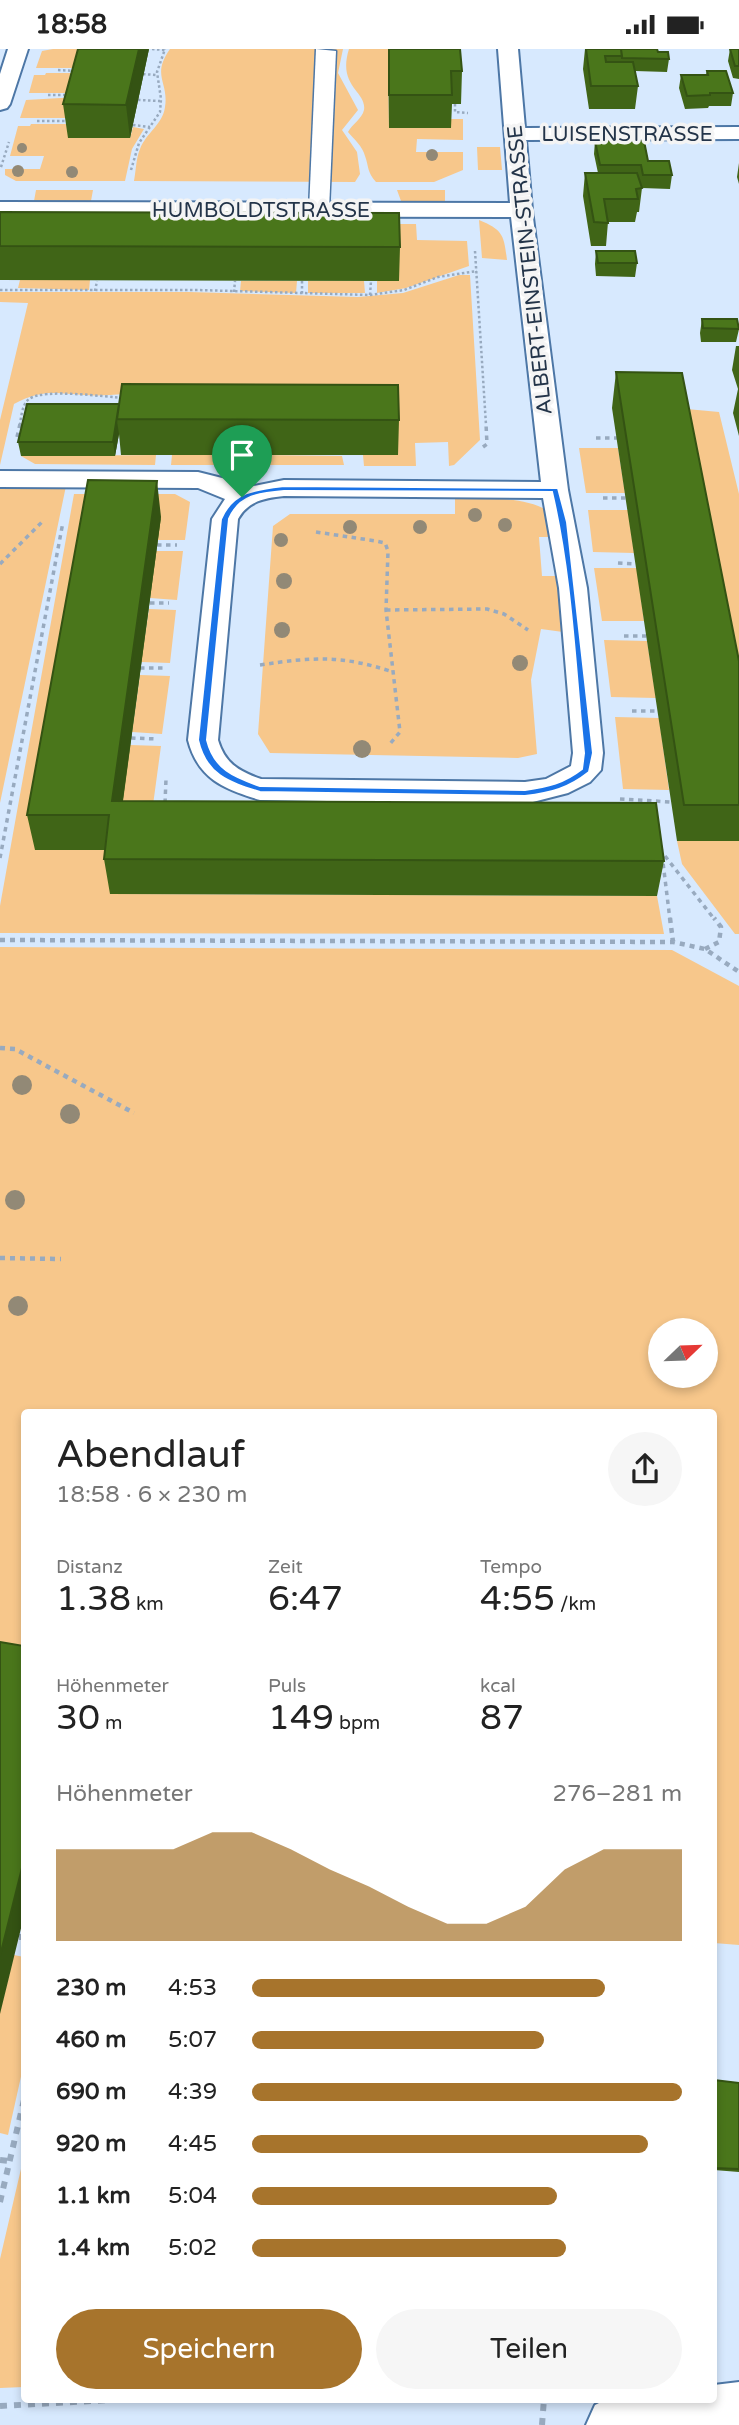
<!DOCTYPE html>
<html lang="de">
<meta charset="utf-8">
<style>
:root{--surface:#fff;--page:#f6f6f6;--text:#222;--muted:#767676;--accent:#a7742c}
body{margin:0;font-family:"Varela Round",sans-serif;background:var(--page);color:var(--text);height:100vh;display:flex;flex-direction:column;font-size:26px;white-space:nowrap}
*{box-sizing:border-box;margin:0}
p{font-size:23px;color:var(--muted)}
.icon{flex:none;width:38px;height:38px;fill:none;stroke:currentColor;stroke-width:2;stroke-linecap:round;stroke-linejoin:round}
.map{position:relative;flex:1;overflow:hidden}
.sheet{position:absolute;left:21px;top:1360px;width:696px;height:994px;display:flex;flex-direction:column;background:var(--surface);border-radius:7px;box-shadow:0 4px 10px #0003}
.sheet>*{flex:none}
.needle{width:46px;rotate:67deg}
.fabs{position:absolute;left:648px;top:1269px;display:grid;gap:14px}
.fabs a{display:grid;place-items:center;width:70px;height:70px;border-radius:50%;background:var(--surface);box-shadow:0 4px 10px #0003;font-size:35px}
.pin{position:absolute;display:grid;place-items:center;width:60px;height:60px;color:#fff;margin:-72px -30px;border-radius:50% 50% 50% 0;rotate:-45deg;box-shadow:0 0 7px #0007}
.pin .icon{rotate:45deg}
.round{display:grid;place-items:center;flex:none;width:74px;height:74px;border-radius:37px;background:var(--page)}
.headline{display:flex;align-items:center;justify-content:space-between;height:119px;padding:0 35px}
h1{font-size:38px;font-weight:600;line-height:52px}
.metrics{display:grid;grid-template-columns:repeat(3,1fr);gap:10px;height:119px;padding:7px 35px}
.metrics div{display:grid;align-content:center}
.metrics b{font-size:35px;font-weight:600}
.metrics small{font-size:19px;font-weight:400}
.metrics p{font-size:19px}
.chart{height:196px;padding:14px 35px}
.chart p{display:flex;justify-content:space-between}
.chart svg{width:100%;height:126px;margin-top:7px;fill:var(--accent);opacity:.7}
.action{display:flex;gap:14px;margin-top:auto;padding:14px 35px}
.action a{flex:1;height:80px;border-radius:42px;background:var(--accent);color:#fff;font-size:28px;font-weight:600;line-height:80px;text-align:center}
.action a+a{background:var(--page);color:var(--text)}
ul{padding:0 35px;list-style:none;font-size:23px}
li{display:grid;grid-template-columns:112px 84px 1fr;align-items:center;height:52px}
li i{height:18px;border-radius:9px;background:var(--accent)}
.status{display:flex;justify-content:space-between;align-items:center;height:49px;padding:0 35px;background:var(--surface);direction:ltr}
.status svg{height:19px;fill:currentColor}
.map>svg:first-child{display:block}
.green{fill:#f7c78b;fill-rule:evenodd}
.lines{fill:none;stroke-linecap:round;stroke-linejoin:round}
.service-casing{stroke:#4d77a6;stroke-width:3}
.minor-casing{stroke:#4d77a6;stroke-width:4}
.path-far3{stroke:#98aabf;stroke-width:2.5;stroke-dasharray:2.5 2.5;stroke-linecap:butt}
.path-far2{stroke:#98aabf;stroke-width:3.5;stroke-dasharray:4.5 4.5;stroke-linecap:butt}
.path-far1{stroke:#98aabf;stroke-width:4.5;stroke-dasharray:5 5;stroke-linecap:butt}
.path{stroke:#98aabf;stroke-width:6;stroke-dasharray:7 7;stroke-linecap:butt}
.service{fill:#fff;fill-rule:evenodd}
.minor{fill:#fff;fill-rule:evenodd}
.tree{fill:#928976}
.wall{fill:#406517}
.shaded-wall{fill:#345313}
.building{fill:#4a761b;stroke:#345313;stroke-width:2}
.route{fill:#1a73e8;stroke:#fff;stroke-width:2;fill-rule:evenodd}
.labels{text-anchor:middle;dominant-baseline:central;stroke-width:7;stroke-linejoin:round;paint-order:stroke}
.far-street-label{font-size:21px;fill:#233449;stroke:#f4f4f4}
</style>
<div class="status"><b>18:58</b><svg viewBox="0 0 49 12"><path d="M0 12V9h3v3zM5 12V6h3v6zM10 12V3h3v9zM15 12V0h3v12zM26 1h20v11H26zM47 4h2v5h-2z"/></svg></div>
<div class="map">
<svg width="739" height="2376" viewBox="0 0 739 2376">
<rect width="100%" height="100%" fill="#d7e9fe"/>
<path class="green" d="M53 0H90L86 19H36L42 2Z
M170 0H343L338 24 358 61 342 81 357 103 360 125 355 133 134 132C136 122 136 109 140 100 146 84 163 75 165 58 169 33 151 27 170 0Z
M349 0H388L389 79H451V70H463V91L417 90 416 103H463V121L434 133H376C367 123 369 118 365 107 363 98 354 90 348 83 352 75 362 70 364 61 367 42 337 38 349 0Z
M46 24H84L79 44H29L34 26H45Z
M78 48 72 69H20L26 51Z
M31 75H71L69 89H130L133 78 144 80 132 100 125 132H16L5 126V120H40L44 107H10L18 77H30Z
M477 98H500L502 121H478Z
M36 141H93L91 152H34Z
M397 141H445V153L401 152Z
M479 171C503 181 504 186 507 211L482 209Z
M375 175H416L417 191 467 192 469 217 406 239 377 244V232H399Z
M459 226H470L480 391 454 416 449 417 448 393 415 394 416 417H364L363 406 124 345C111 346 98 347 85 346 55 344 42 340 14 355L0 416V371L28 254 0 253V243H189L358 248 403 244Z
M20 231H90L89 241 18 239Z
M241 232H297L296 244 240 242Z
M308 232H364L365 244H308Z
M676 359 719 363 739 445V691Z
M579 399H618L625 444H586Z
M156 406 155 416 35 415 21 407Z
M172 406H240V416H171Z
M265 406 342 407 344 416H266Z
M0 437H66L0 754Z
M74 445H110L115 801 111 845 657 847 664 885 0 884V857Z
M156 445H175L190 453 185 491H158Z
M455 449C485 450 526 446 552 464L555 488H539L542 527H559L563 583 541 580 531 631 537 705 518 709 270 704 258 685 273 477 290 465H455Z
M588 461H628L634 504 593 503Z
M156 502H183L177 551 150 549Z
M594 519H637L644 572H602Z
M149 560 176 561 170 614 141 613Z
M604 591 647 592 656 649 611 648Z
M140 626 170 627 162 685 132 683Z
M615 668 659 669 669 741 623 740Z
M130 696 161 697 153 756 122 754Z
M677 792H739V885H735L682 815Z
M0 898 672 901 739 937V1896L714 1894V1363H24V1614L0 1611ZM660 1281H705V1326H660Z
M14 1906 24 1908V2014L8 2086 0 2084V1963Z
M24 2107V2338L0 2339V2210Z"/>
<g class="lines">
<g class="service-casing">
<path id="service" d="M316 0 336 2 329 161 326 165H312L309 161Z"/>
</g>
<g class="minor-casing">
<path id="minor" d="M8 0H28L10 55 7 59 0 61V25Z
M498 0H518L525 79 739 78V90L526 91 532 161 568 441 587 539 603 704 601 721 590 733 568 744 525 755 260 751C224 740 198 730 188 691L212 470 225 450 198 439 0 438V422L198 423 230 431 244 439 284 431 541 433 511 168 0 167V153L510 154ZM284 447 543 449 559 539 573 704 571 717 546 730 525 733 261 730C238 722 225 714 218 691L238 470C248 452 265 449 284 447Z
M739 2333V2376H586L595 2356 607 2350H714V2336Z"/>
</g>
<path class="path-far3" d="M152 0 165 1
M58 21 77 22
M143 25 156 26
M48 46H71
M138 51 160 52
M455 55V63L468 64
M37 72H70
M133 76 150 78
M1 118 9 93
M131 121 139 94 160 63 161 50 157 23 165 0
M475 202 486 376
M302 232V246
M0 241H198L370 246 404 241 438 228 477 222
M95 242 97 232
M234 243 235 232
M370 246 371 232
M20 376C21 369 22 355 29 350 44 339 105 348 125 349"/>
<path class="path-far2" d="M17 388 20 375
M596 389H617
M483 398 487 395 486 375
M603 449H626
M316 483 376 492 385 494 388 502 386 561 400 683 389 696
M157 496H177
M618 514 636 515
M0 515 42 473
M150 554H169
M386 561 487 560 504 565 528 581
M624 587H647
M260 616C313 608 342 606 393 623
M140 619H163
M632 662H658
M131 689 157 690
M620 750 671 753
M165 754 166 730
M661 797 670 871
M665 807 715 871
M0 809 63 473"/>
<path class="path-far1" d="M670 869 673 893
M0 891 673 893 705 900 739 923
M705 900 719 893 721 878 714 869
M0 999 15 1000 134 1064
M0 1209 61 1210"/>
<path class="path" d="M19 1888H24
M0 2111 10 2112
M0 2153 24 2051
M0 2357 130 2350
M542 2376 544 2350"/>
<use href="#service" class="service"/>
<use href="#minor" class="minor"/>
</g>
<g class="tree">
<circle cx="22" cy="99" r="5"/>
<circle cx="432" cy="106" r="6"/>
<circle cx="18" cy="122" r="6"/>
<circle cx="72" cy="123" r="6"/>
<circle cx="475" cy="466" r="7"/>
<circle cx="505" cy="476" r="7"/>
<circle cx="350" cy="478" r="7"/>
<circle cx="420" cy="478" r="7"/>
<circle cx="281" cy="491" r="7"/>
<circle cx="284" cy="532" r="8"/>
<circle cx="282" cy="581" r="8"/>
<circle cx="520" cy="614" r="8"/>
<circle cx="362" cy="700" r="9"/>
<circle cx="22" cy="1036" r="10"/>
<circle cx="70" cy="1065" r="10"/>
<circle cx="15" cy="1151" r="10"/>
<circle cx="18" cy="1257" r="10"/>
</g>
<path class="wall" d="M149 0 130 89H68L63 55Z
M388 0H460L462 22 461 55H452L451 79H389Z
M585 0H657L658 3 669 10 667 23 635 22 638 37 635 60H589L583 20Z
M730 0H739V30L733 29 728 12Z
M707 22 733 44 731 57H709L708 59 685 60 679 39 681 26H706Z
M595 92 648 112 672 126 670 140 642 139 639 163H637L635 173H608L606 197H591L583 147 585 124H598L594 105Z
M739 114V135L737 128Z
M0 163 400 198 399 232 0 231Z
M596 202 637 214 635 228 596 227 595 215Z
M702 270 739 280 736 293H701L700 284Z
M736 297H739V387L733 364 738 340 732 321Z
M616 323 739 612V792H677L612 359Z
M27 355 399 371 398 406H121L119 385 115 407H21L18 393Z
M161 468 123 752 664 812 657 847 110 845 104 810 105 801H35L27 766Z
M714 2031 739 2034V2123L714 2121Z"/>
<path class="shaded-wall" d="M139 0H149L130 89 126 56Z
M117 372 119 385 115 407 113 393Z
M157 432 161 468 118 787 112 752Z
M24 1811V1867L0 1965V1907Z"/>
<path class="building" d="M78 0H139L126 56 63 55Z
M389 0H460L462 22H451L452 46H389Z
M586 0H621L622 7H605L606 13H633L638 37H591Z
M621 0H657L658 3H668L669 10 622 9Z
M730 0H739V17H735Z
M707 22H726L733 44H710V46L687 47 681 26H708Z
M595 92H644L648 112H669L672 126H643L641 116H600Z
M585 124H637L642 139 636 140 638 150H604L608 174 594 173Z
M0 163 399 164 400 198 0 197Z
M596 202H635L637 214H598Z
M702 270H737L739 280 703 279Z
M616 323 682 324 739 612V756H684Z
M122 335 398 336 399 371 117 370Z
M27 355H119L113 393H18Z
M88 431 157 432 112 752 656 754 664 812 104 810 109 766H27Z
M0 1593 24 1597V1811L0 1907Z
M714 2031 739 2034V2120L714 2119Z"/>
<path class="route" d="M284 437 558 439 567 473 593 704 589 723C569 739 551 744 525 747L260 743C228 733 206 726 198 691L221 470C233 442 257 440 284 437ZM284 442 552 443C572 528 575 618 584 704L582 720C564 734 548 738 525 741L260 737C234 728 214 720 207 691L229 470C239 446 260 444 284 442Z"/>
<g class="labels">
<g class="far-street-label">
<text x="627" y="85">LUISENSTRASSE</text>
<text x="261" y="161">HUMBOLDTSTRASSE</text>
<text transform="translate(530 221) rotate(-96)">ALBERT-EINSTEIN-STRASSE</text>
</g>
</g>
</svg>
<div class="fabs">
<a><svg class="needle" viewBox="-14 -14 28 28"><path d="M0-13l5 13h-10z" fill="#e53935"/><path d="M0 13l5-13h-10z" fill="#767676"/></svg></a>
</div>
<div class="pin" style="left:242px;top:448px;background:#1e9e55"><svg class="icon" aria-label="arrive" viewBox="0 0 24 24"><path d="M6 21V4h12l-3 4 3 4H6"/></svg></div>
<section class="sheet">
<div class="headline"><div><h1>Abendlauf</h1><p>18:58 · 6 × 230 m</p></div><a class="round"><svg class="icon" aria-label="share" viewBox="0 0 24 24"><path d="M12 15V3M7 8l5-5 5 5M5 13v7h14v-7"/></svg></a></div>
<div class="metrics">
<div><p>Distanz</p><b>1.38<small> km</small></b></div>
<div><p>Zeit</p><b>6:47</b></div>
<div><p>Tempo</p><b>4:55<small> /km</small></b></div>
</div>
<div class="metrics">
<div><p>Höhenmeter</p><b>30<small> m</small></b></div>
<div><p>Puls</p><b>149<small> bpm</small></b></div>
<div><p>kcal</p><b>87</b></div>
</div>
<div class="chart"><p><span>Höhenmeter</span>276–281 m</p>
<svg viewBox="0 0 160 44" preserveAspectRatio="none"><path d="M0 44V12L10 12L20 12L30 12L40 6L50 6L60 12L70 19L80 25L90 32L100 38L110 38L120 32L130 19L140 12L150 12L160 12V44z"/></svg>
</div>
<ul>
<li><b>230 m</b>4:53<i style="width:82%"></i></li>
<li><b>460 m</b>5:07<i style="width:68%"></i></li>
<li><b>690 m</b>4:39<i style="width:100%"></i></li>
<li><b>920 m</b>4:45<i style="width:92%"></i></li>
<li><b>1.1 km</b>5:04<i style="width:71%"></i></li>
<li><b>1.4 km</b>5:02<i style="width:73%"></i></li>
</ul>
<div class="action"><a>Speichern</a><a>Teilen</a></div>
</section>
</div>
